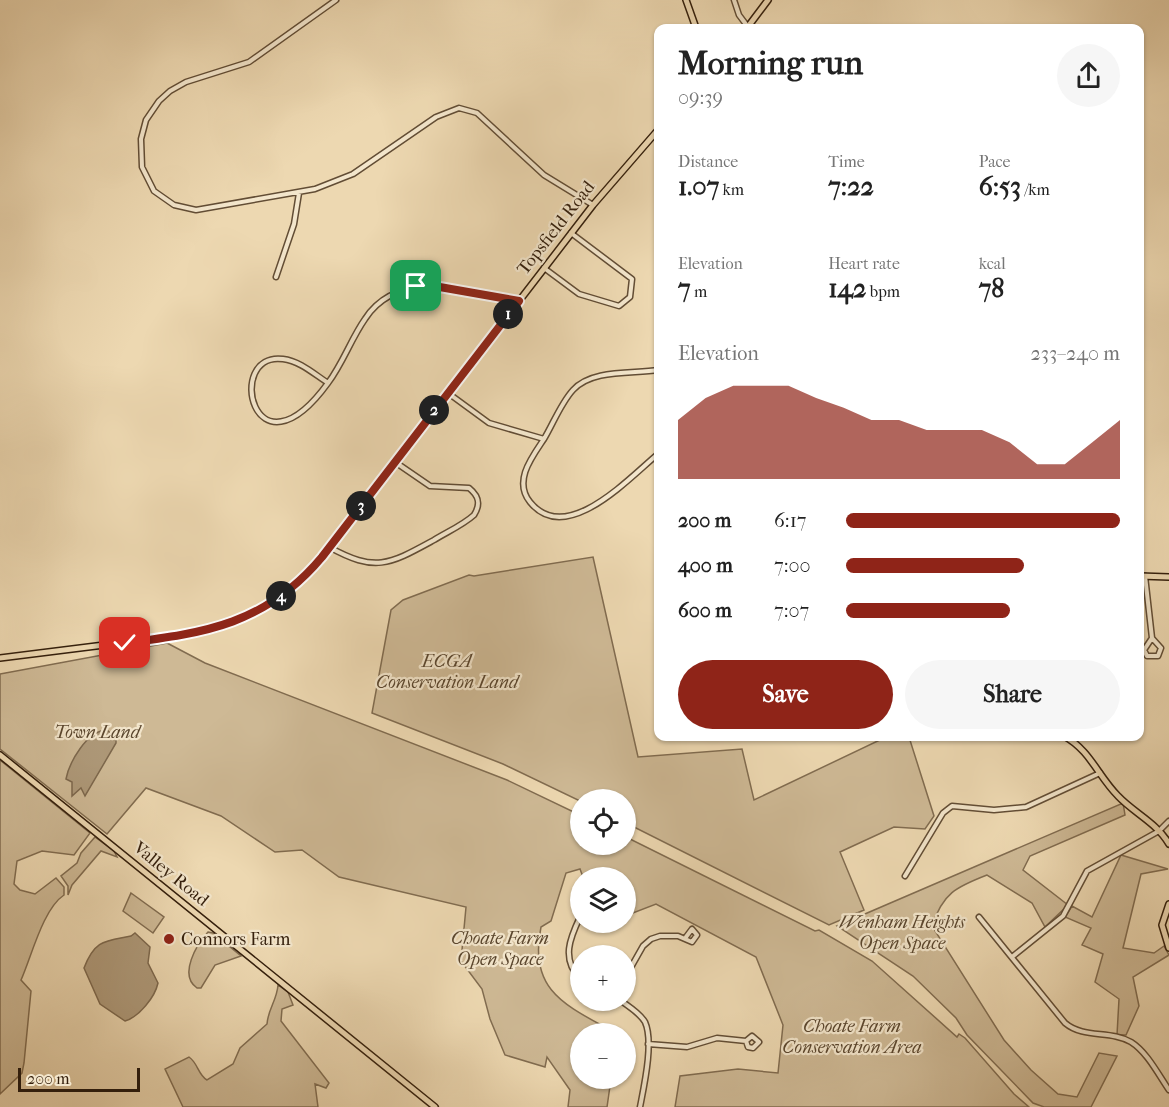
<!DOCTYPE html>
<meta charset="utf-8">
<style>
:root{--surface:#fff;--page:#f6f6f6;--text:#222;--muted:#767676;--accent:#8f2418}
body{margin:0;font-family:"IM FELL French Canon",serif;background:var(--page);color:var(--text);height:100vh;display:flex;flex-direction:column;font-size:22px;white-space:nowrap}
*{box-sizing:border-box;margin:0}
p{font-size:20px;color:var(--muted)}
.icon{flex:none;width:33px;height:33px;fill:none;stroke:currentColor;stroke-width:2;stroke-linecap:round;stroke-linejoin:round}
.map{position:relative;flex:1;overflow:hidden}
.panel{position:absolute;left:654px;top:24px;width:490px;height:717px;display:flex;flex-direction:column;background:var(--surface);border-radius:12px;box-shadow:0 2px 4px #0004}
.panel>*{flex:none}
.fabs{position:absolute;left:570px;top:789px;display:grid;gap:12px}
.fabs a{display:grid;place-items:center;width:66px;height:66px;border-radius:50%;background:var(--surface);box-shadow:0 2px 4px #0004;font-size:30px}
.scale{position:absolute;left:18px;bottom:15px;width:122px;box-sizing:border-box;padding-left:6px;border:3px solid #341f0c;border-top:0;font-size:16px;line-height:21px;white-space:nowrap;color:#341f0c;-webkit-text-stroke:4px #f3e6cc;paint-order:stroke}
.pin{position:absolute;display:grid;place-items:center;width:51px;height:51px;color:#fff;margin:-26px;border-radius:12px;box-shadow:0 3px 9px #0006}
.km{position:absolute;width:30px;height:30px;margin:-15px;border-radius:50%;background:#222;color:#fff;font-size:16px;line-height:30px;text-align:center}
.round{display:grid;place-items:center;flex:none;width:63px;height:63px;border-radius:32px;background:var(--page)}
.summary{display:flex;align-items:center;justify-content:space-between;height:102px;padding:0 24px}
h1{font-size:33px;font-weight:700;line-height:45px}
.stats{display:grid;grid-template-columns:repeat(3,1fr);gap:9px;height:102px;padding:6px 24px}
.stats div{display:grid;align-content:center}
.stats b{font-size:26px;font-weight:700}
.stats small{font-size:16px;font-weight:400}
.stats p{font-size:16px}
.chart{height:168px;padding:12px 24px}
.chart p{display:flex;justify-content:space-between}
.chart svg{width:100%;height:108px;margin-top:6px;fill:var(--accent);opacity:.7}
.button{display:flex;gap:12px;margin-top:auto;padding:12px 24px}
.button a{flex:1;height:69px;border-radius:36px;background:var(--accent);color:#fff;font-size:24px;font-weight:700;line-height:69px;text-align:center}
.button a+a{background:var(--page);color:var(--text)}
ul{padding:0 24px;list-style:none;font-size:20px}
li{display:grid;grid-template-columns:96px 72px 1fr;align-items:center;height:45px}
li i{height:15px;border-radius:8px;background:var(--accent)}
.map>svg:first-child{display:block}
.green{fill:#ceb995;stroke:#816c50;stroke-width:1.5}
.water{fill:#ae9979;stroke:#7d684d;stroke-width:1.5}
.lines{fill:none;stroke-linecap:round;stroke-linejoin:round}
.minor-casing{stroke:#624d35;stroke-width:7}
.major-casing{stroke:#341f0c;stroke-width:8}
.minor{stroke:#f3e6cc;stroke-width:4}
.major{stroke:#edd8b1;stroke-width:5}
.route-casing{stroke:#fff;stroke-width:12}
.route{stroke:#8f2418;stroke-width:8}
.poi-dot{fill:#8f2418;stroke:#f3e6cc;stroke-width:2}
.labels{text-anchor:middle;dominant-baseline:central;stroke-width:4.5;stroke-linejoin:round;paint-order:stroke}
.street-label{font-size:18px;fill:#341f0c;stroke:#f3e6cc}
.park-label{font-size:18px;font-style:italic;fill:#5a462e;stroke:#f3e6cc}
.poi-label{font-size:18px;fill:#341f0c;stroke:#f3e6cc;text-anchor:start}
</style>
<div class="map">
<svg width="1169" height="1107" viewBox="0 0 1169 1107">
<rect width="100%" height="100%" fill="#edd8b1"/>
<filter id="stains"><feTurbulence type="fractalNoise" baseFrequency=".00333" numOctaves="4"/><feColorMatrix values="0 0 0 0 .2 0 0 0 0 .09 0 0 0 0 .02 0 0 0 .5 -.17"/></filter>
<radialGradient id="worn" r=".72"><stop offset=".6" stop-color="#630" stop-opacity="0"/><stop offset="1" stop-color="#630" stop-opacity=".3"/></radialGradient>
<path class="green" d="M593 557 638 757 742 749 754 800 886 737H909L934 816 925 829 894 827 840 852 864 910 829 925 626 823V800L580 801 503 764 372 713 391 610 403 600 469 575 474 576Z
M167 643 205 663 507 780 580 815V844H626V837L815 931 819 930 872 961 957 1037 959 1034 965 1038 1014 1094 1029 1107H675L680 1076 738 1069 778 1073 783 1025 756 957 656 904 633 913 632 898 626 897V878L583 877 580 869 566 873 551 921 541 927C528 990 565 1005 612 1031L613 1033 580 1034V1078L611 1079 607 1107H568L570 1090 547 1057 545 1067 505 1055 490 1019 482 989 461 961 466 907 339 877 302 850 275 852 221 816 146 788 107 834 0 749V674Z
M0 760 90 833 74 855 42 851 17 861 14 884 20 890 35 894 56 878 64 887V895C43 909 32 955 21 980L31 991 24 1063 22 1073 0 1094Z
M1123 803 1125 815 1030 856 1023 870 1068 905 1045 927 1032 903 987 875C956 887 943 893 932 926L1004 1040 1031 1070 1058 1094 1077 1097 1099 1053 1117 1056 1091 1107H1044L1033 1103 967 1035 956 1018 913 976 837 926Z
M95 837 114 851 117 857 101 851 72 885 68 895V886L61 876 77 863 81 853Z
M1121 855 1168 869 1141 874 1123 948 1154 953 1164 946 1169 955 1133 977 1139 1006 1126 1035H1117L1119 999 1095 982 1103 954 1082 945 1091 928 1065 917 1072 906 1092 917Z
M131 893 164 917 153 933 123 911Z
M208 932 213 933 241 956 215 965 201 988H197C178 975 197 944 208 932Z
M278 985 288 992 293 1005 282 1009 281 1021 329 1083 326 1088 315 1084 318 1107H183L165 1069 189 1057C198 1063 198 1075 207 1080L233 1064 240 1048 267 1024C268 1009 277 1000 278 985Z"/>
<path class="water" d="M107 730 116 738V743L85 796 81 788 72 796V782L66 779C69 763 87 730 107 730Z
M135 933 150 947 148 963 158 983C155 997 139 1017 125 1021L100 1004 84 968C95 939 106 941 131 936Z"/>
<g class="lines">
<g class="minor-casing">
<path id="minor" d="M336 0 249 62 186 82 170 91 159 101 146 120 141 139 142 167 154 191 174 205 196 210 315 189 353 174 436 117 459 108 477 113 544 175 593 205
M734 0 739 15 748 27
M544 268 579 294 619 306 630 297 632 279 571 233
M276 277 294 224 299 193
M328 383C253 486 224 351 283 359 300 361 314 374 328 383 343 363 351 339 365 319 399 267 468 291 519 301
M448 393 489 423 544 439C553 424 561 403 573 390 592 369 632 374 658 370
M544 439C532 457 513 481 530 502 566 547 629 478 658 454
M329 547C376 573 390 564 434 540 447 532 463 525 474 515 481 504 479 496 469 488L430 486 395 462
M1145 576 1152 638 1144 650 1147 656H1158L1161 648 1152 638
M905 876 943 813 952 806 994 810 1026 807 1100 773
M580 906V908
M580 917C570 938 561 959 580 979
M979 917 1065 1023C1084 1039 1110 1030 1131 1042 1147 1052 1158 1074 1169 1090
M1012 957 1063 916 1087 871 1159 831 1169 821
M626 976 643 946 651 939 660 936H678L692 942 697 935 692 929 686 937
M620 1000C629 1007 639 1012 645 1022 654 1042 644 1086 640 1107
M648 1044 687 1047 717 1038 746 1041 748 1047 753 1048 759 1042 752 1036 746 1041"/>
</g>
<g class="major-casing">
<path id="major" d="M686 0 696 28
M747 28 768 0
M1140 576 1169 577
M0 658 192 634C243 623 288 598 322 557L593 205 658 130
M1064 736C1090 750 1098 776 1118 796 1134 813 1157 823 1169 844
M0 755 435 1107
M1169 904 1162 925 1169 948"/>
</g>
<use href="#minor" class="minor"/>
<use href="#major" class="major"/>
</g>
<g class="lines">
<g class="route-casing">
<path id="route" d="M125 643C206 633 266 624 322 557L519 301 434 286H416"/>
</g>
<use href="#route" class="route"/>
</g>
<circle class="poi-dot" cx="169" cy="939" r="6"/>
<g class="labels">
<g class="street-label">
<text transform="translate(556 228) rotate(-52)">Topsfield Road</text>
<text transform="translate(171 874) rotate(39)">Valley Road</text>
</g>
<g class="park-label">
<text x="447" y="661">ECGA<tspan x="447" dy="21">Conservation Land</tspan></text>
<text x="97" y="732">Town Land</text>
<text x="902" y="922">Wenham Heights<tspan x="902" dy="21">Open Space</tspan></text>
<text x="500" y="938">Choate Farm<tspan x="500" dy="21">Open Space</tspan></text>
<text x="852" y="1026">Choate Farm<tspan x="852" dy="21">Conservation Area</tspan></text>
</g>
<g class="poi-label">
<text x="181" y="939">Connors Farm</text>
</g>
</g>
<rect width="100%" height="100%" filter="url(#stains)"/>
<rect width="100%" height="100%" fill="url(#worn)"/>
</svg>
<div class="fabs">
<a><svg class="icon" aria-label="locate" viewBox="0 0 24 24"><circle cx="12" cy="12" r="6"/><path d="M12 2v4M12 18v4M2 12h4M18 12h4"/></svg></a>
<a><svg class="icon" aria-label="layers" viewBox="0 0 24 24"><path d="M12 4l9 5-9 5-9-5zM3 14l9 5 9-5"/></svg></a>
<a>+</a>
<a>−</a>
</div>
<div class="scale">200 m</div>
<div class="pin" style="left:416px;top:286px;background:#1e9e55"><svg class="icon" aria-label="arrive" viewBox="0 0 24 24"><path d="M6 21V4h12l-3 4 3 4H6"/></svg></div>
<div class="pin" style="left:125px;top:643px;background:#d93025"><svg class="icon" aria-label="check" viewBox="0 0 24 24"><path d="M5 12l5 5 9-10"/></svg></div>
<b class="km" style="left:508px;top:314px">1</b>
<b class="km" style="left:434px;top:410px">2</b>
<b class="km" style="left:361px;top:506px">3</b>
<b class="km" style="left:281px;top:596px">4</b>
<section class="panel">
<div class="summary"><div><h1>Morning run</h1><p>09:39</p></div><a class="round"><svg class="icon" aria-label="share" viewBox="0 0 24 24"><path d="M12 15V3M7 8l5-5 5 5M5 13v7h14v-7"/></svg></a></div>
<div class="stats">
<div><p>Distance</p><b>1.07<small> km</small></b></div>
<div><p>Time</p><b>7:22</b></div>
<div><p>Pace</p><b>6:53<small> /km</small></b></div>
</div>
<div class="stats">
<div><p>Elevation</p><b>7<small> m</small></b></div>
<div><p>Heart rate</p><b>142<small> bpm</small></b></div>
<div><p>kcal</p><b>78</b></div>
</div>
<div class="chart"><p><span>Elevation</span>233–240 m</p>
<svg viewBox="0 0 160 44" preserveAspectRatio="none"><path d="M0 44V20L10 11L20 6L30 6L40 6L50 11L60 15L70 20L80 20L90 24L100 24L110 24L120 29L130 38L140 38L150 29L160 20V44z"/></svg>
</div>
<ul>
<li><b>200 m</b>6:17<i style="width:100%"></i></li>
<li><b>400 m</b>7:00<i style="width:65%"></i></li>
<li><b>600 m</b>7:07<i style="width:60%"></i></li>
</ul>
<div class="button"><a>Save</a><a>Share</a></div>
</section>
</div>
